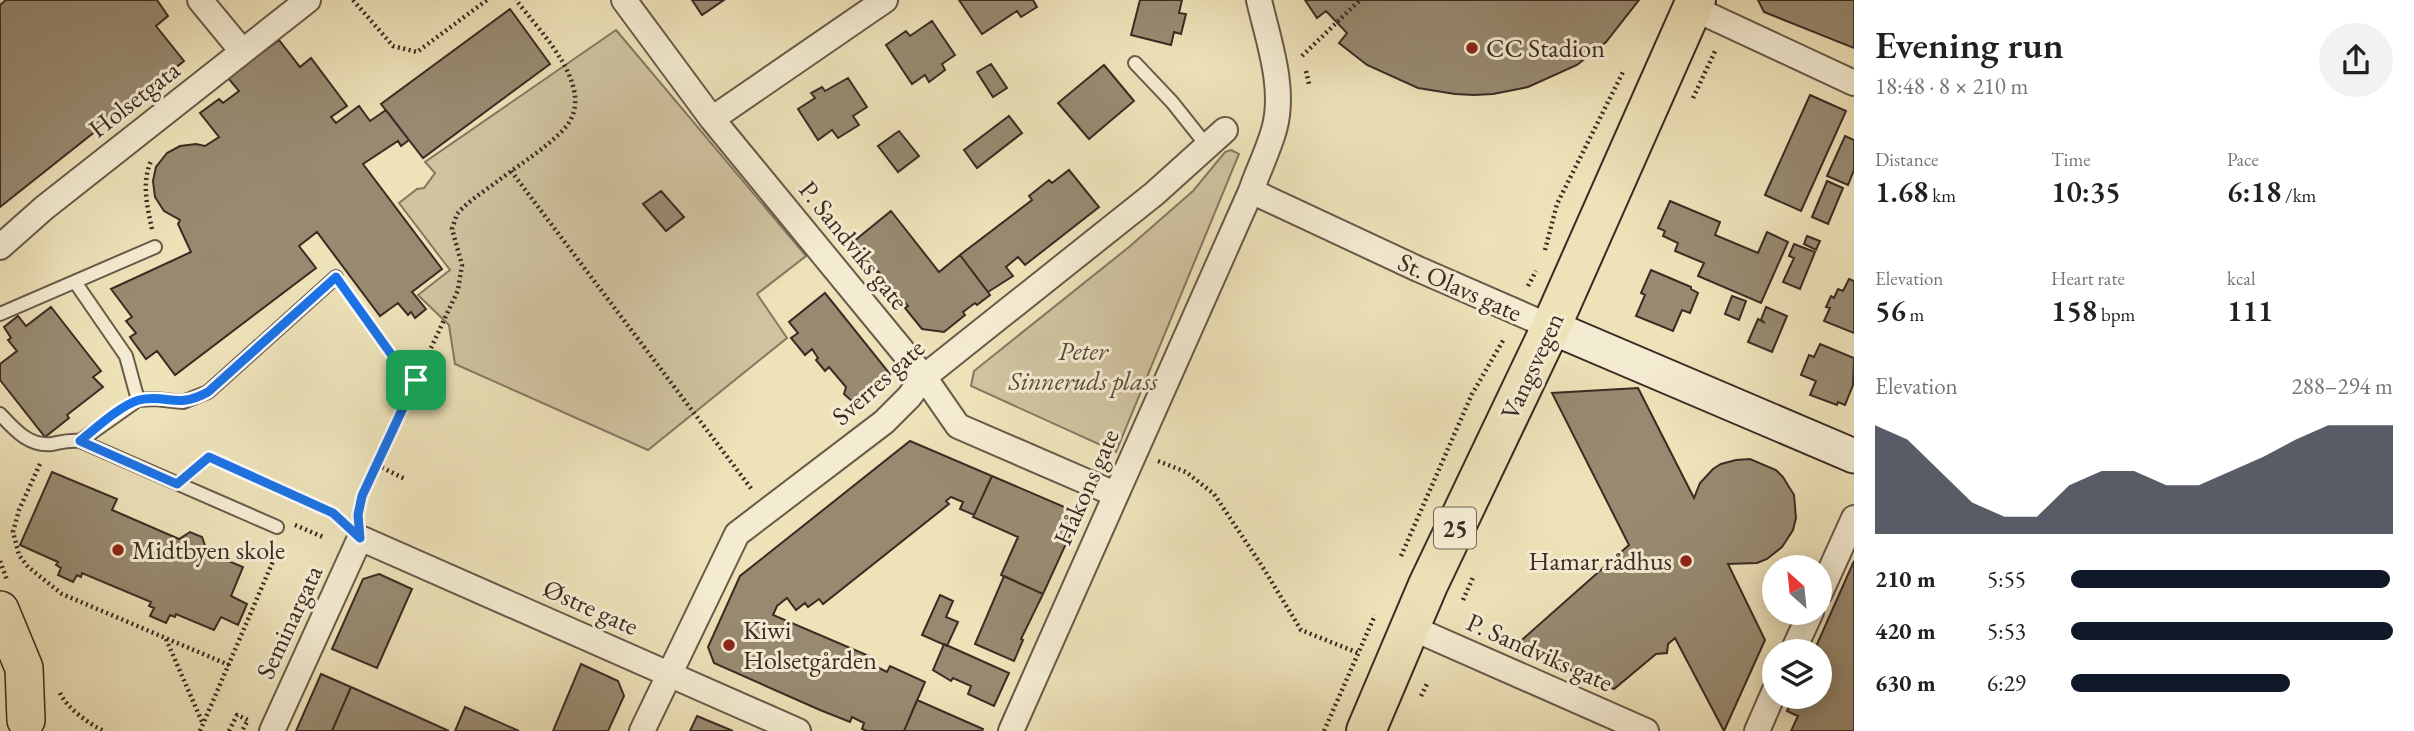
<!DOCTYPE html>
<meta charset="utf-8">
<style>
:root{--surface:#fff;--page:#f2f2f2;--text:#202124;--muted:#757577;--accent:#111827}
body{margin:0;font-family:"EB Garamond",serif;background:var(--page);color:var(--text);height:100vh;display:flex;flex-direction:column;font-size:26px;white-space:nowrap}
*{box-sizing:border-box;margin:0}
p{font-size:23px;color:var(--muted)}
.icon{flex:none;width:38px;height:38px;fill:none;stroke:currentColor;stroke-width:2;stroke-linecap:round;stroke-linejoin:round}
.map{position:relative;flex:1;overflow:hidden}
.panel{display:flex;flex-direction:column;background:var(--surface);width:560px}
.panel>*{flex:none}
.needle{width:46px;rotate:333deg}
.fabs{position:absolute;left:1762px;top:555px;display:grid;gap:14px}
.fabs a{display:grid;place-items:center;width:70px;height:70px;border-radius:50%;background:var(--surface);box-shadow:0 4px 18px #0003;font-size:35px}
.pin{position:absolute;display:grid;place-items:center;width:60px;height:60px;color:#fff;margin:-30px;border-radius:14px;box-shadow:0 4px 10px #0006}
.round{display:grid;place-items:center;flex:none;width:74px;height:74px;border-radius:37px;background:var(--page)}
.headline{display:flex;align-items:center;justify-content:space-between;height:119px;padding:0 21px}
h1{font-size:38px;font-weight:600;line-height:52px}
.stats{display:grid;grid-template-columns:repeat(3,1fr);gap:10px;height:119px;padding:7px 21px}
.stats div{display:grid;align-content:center}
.stats b{font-size:30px;font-weight:600}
.stats small{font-size:19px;font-weight:400}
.stats p{font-size:19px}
.chart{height:196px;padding:14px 21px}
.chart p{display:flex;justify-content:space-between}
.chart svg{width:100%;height:126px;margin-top:7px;fill:var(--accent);opacity:.7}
ul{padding:0 21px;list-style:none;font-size:23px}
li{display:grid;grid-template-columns:112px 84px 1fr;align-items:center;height:52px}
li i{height:18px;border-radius:9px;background:var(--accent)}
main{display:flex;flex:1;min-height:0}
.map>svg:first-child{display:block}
.green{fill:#d0c3a0;stroke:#867762;stroke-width:2}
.building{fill:#988a71;stroke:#3b2b24;stroke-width:2}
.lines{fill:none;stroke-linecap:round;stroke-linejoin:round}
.service-casing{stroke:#685949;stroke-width:16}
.minor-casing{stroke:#685949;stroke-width:28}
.secondary-casing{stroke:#3b2b24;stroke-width:37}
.primary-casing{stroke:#3b2b24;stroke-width:40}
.trunk-casing{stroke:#3b2b24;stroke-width:42}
.path{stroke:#3b2b24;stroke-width:4.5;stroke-dasharray:2 3.5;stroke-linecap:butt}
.service{stroke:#f4ecd2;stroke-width:12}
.minor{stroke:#f4ecd2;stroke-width:24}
.secondary{stroke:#f4ecd2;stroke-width:33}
.primary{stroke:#eee2b9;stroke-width:37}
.trunk{stroke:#eee2b9;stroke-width:38}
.route-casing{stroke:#fff;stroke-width:14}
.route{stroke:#1a73e8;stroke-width:9}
.poi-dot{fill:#8f2418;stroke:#f4ecd2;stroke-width:2.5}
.labels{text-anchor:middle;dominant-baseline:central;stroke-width:6;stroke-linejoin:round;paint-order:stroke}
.shield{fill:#f4ecd2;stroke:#726558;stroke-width:2}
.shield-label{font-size:24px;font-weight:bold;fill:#3b2b24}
.poi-label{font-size:26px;fill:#3b2b24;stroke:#f4ecd2;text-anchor:start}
.street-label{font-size:26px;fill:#3b2b24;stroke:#f4ecd2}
.park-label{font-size:26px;font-style:italic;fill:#59493d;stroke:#f4ecd2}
</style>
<main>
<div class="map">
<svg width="1854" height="731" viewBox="0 0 1854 731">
<rect width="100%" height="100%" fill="#eee2b9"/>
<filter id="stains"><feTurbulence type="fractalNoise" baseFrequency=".00286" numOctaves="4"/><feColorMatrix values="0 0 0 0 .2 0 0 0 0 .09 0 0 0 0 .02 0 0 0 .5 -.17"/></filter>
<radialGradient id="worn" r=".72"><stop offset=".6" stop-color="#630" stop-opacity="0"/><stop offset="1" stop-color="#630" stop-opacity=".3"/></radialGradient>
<path class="green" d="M616 30 806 256 757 294 787 338 648 450 455 364 449 325 418 295 450 270 399 203 417 189 424 188 435 173 425 162Z
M1231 150 1239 154 1116 452 971 386 974 371 1129 247 1193 191 1225 152Z"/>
<path class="building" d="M6 0H157L168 16 156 26 184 61 0 207V5Z
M692 0H724L702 15Z
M959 0H1033L1037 7 1021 17 1017 11 982 34Z
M1140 0H1182L1179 13 1186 14 1181 34 1174 32 1171 45 1131 35Z
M1305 0H1639L1606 42 1577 65 1528 87 1493 94 1474 95 1455 94 1418 88 1367 65 1339 43 1347 33 1326 11 1317 18Z
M1758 0H1854V48L1764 12Z
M510 9 550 64 423 158 381 104Z
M932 21 955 55 942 64 945 70 929 82 925 75 912 84 886 45 906 31 910 36Z
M279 40 300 67 311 58 347 106 331 117 336 123 359 106 370 121 386 110 409 140 401 146 398 141 363 164 442 269 412 292 426 309 415 318 411 312 408 315 398 303 380 316 317 232 299 246 316 268 175 375 157 351 146 359 130 337 136 333 126 321 132 317 111 289 191 252 178 224 180 220 164 211 155 197 153 181 156 167 167 153 180 146 196 144 205 146 219 137 200 113 219 99 223 103 239 91 228 78Z
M991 64 1007 88 993 97 977 72Z
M1104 65 1134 101 1089 139 1058 103Z
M848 78 867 107 853 116 859 125 838 138 832 130 818 140 798 109 815 98 811 93 822 87 825 91Z
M1810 95 1846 111 1801 211 1765 195Z
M1009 116 1022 133 977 168 964 150Z
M899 131 919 156 898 172 878 146Z
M1845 136 1854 140V170L1848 185 1827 176Z
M1069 170 1099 207 1025 265 1018 257 1006 267 1013 276 988 292 960 255 1032 200 1029 196 1049 180 1052 183Z
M1827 181 1843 188 1828 224 1812 217Z
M661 191 684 217 666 231 643 204Z
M1670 201 1720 222 1715 235 1758 253 1767 232 1788 242 1761 303 1698 276 1704 263 1675 251 1678 243 1663 236 1665 231 1658 228Z
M891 211 939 272 960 255 990 295 977 305 975 303 963 312 965 315 944 332 922 329 905 308 908 306 898 294 896 296 878 271 877 272 853 242Z
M1807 236 1820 241 1816 250 1804 244Z
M1794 244 1815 252 1800 289 1783 282 1794 258 1789 256Z
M1651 270 1691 287V289L1698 293 1690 313 1682 310 1673 331 1636 316 1645 295 1641 293Z
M1849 279 1854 281V333L1824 321 1830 308 1826 307 1831 296 1834 298 1838 289 1843 291Z
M825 293 890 374 854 403 844 394 846 387 829 367 825 371 816 360 818 358 812 349 805 355 791 338 798 333 789 322Z
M1732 296 1746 301 1739 320 1725 314Z
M51 307 101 371 93 377 103 387 67 415 69 418 45 437 0 380V364L17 351 8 340 11 338 4 327 18 316 26 326Z
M1766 307 1787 316 1772 352 1748 342 1758 319 1765 323 1761 320Z
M1820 344 1854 358 1853 385 1845 405 1838 402 1837 405 1810 395 1816 381 1801 375 1809 355 1814 357Z
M1638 388 1694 498 1700 483 1713 469 1721 464 1736 460 1750 459 1776 470 1783 477 1794 495 1796 518 1793 530 1782 547 1767 559 1757 563 1728 564 1765 640 1724 731 1675 638 1668 644 1667 653 1656 654 1614 689 1515 646 1629 545 1552 393Z
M910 441 992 476 974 515 960 509 963 502 951 497 946 501 949 504 823 604 819 599 808 607 805 603 796 610 787 598 777 606 773 615 876 659 873 665 887 672 890 666 925 682 904 731H867L862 729 864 723 852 717 850 722 820 710 714 663 708 647 740 576Z
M52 472 117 499 112 510 179 539 190 532 202 537 206 548 204 551 243 567 231 596 247 604 238 625 221 617 214 630 176 614 175 617 170 615 166 623 150 616 154 608 149 606 151 602 82 573 81 577 77 575 73 582 58 575 61 568 56 565 58 562 20 545Z
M992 476 1069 509 1075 524 1043 594 1001 575 1018 537 973 517Z
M1854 561V731H1791L1798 716 1787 711 1794 696H1820V651H1814Z
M379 574 412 589 377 668 332 649 363 579Z
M1004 576 1043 594 1021 639 1023 640 1014 661 975 644Z
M940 595 953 601 946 617 958 622 947 646 922 635Z
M944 644 1009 673 994 706 968 694 971 686 953 678 951 681 933 670Z
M581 664 618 681 624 696 608 731H553Z
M321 674 351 687 332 731H296Z
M351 687 449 731H332Z
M917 700 983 729 982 731H904Z
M465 707 519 731H455Z
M697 716 733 731H690Z"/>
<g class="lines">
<g class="service-casing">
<path id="service" d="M1135 63 1172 102 1207 146
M75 282 126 356 138 400
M0 314 155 247
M0 414C14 429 29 447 52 444 62 442 69 440 80 441L277 527
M80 441 138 400 155 399 183 402 208 392 336 277"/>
</g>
<g class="minor-casing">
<path id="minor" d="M200 0 242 51
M624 0 712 119 924 377 958 426 1115 494
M1693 8 1854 83
M712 119 885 0
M1251 191 1418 269 1551 327
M0 247 44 208 308 0
M1820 593 1854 518
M1410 627 1646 731
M1793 651 1811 612
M272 731 360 538 798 731
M642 731 737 534 884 422 909 397 924 377 1154 194 1225 130
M1011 731 1251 191C1258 171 1268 151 1274 130 1286 88 1268 40 1259 0
M1757 731 1774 692"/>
</g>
<g class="secondary-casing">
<path id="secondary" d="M1551 327 1854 456"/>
</g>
<g class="primary-casing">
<path id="primary" d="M0 610 24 668 26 720"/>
</g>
<g class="trunk-casing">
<path id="trunk" d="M1366 731 1428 585 1551 327 1696 0"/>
</g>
<path class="path" d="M353 0 393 46 417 52 487 0
M1302 56 1360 0
M1306 71 1309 84
M1693 98 1716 49
M511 171 753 491
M152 229C147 206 141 181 152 159
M1545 250 1557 204 1624 70
M1528 286 1536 271
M347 292 401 368 428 388 439 402
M1158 461 1186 472 1214 494 1262 566 1301 630 1358 653
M40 464 19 510 13 532 19 555 28 567 62 594 229 665
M377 465 405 479
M194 469 209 457 333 513 341 520
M359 514 362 496 458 290 462 265 452 229 457 214C468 201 485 191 499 180 520 164 545 149 563 130 601 91 540 32 516 0
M295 525 323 537
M1401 556 1472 394 1504 339
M0 561 7 580
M1463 600 1474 575
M166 639 203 724
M60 693C67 708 89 724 104 731
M1421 696 1427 684
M200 731 280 545
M229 731 237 715 248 720 242 731
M1324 731 1375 615"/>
<use href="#service" class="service"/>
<use href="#minor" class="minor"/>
<use href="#secondary" class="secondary"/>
<use href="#primary" class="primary"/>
<use href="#trunk" class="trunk"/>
</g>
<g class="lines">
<g class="route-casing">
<path id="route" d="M336 277 401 368 416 380 362 496 358 515 360 538 333 513 209 457 177 484 80 441C95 429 121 405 139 400 167 393 175 410 208 392Z"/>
</g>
<use href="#route" class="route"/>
</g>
<g class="poi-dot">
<circle cx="1472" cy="48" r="7"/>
<circle cx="118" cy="550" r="7"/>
<circle cx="1686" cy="561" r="7"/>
<circle cx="729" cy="645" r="7"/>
</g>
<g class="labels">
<rect class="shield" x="1434" y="507.5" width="42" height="41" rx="5"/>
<g class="shield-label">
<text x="1455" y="528">25</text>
</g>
<g class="poi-label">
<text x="1486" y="48">CC Stadion</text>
<text x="132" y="550">Midtbyen skole</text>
<text x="1672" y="561" text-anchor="end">Hamar rådhus</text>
<text x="743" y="630">Kiwi<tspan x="743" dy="30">Holsetgården</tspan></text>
</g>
<g class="street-label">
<text transform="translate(134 99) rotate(-38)">Holsetgata</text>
<text transform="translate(854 245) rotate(51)">P. Sandviks gate</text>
<text transform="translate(1460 287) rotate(24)">St. Olavs gate</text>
<text transform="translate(1532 366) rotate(-65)">Vangsvegen</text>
<text transform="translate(878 382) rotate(-42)">Sverres gate</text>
<text transform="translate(1086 487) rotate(-66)">Håkons gate</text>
<text transform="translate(591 607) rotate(24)">Østre gate</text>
<text transform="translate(289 622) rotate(-65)">Seminargata</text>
<text transform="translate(1540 652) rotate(24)">P. Sandviks gate</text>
</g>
<g class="park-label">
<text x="1083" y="351">Peter<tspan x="1083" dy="30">Sinneruds plass</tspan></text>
</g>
</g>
<rect width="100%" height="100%" filter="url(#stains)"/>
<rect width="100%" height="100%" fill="url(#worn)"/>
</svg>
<div class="fabs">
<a><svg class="needle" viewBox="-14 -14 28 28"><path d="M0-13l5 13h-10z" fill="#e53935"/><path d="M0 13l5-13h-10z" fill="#757577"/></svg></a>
<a><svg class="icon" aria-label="layers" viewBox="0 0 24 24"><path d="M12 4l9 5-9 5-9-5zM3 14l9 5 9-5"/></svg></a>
</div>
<div class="pin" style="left:416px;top:380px;background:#1e9e55"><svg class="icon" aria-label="arrive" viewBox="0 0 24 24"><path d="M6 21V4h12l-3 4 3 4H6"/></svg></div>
</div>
<section class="panel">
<div class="headline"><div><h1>Evening run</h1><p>18:48 · 8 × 210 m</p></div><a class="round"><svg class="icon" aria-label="share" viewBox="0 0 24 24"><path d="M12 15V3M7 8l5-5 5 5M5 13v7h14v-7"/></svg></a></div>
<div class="stats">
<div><p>Distance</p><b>1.68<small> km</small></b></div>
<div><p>Time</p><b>10:35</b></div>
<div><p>Pace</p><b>6:18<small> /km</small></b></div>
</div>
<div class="stats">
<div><p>Elevation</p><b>56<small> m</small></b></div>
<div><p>Heart rate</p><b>158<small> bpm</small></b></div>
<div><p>kcal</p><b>111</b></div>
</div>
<div class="chart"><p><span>Elevation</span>288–294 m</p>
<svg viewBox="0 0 160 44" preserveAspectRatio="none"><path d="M0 44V6L10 11L20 22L30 33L40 38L50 38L60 27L70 22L80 22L90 27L100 27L110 22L120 17L130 11L140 6L150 6L160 6V44z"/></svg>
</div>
<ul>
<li><b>210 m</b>5:55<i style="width:99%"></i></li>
<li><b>420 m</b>5:53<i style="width:100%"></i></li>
<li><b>630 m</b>6:29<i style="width:68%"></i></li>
</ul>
</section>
</main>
